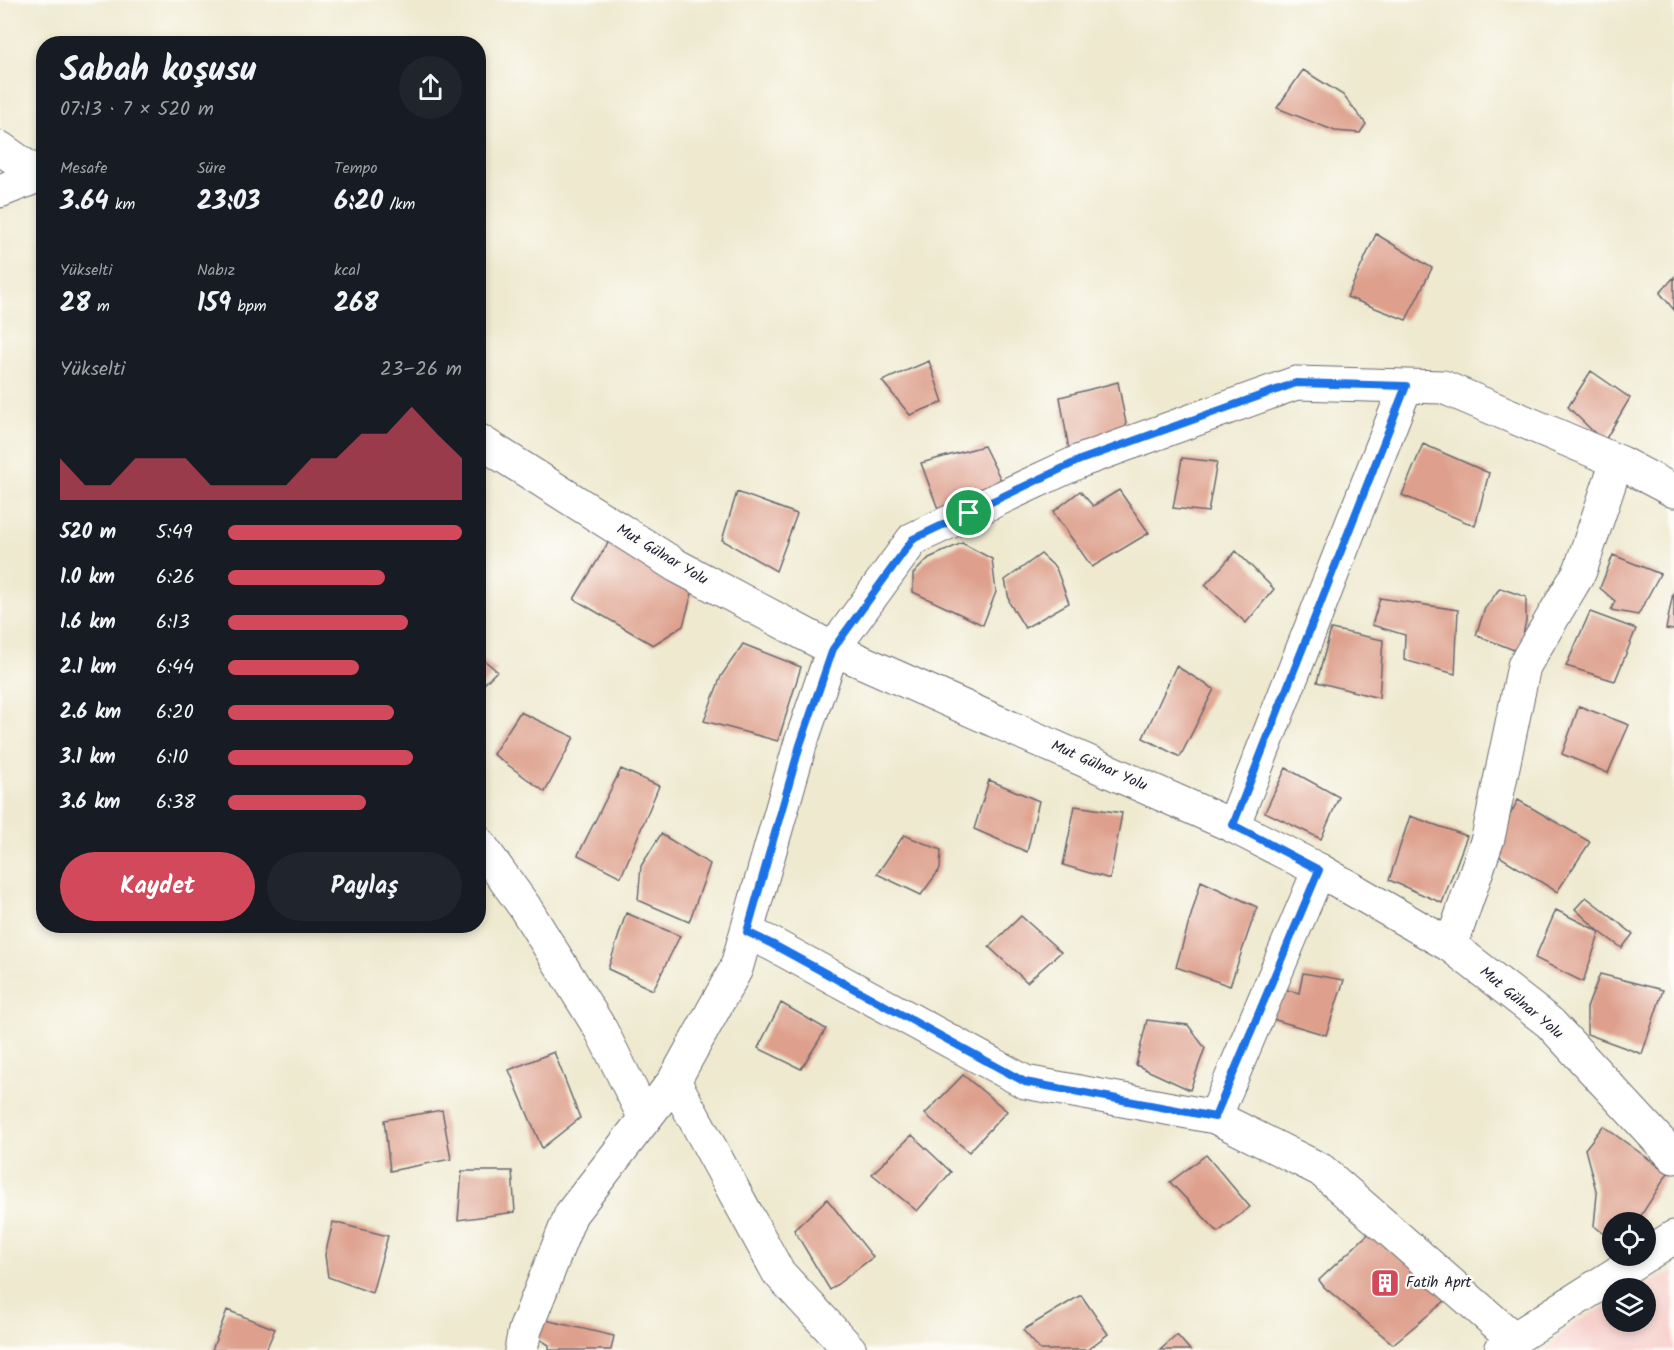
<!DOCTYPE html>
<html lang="tr">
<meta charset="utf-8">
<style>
:root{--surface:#171b24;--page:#20242c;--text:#f1f3f6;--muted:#9ea1a6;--accent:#d1495b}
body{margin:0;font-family:Kalam,sans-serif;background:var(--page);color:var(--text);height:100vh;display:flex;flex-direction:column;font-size:22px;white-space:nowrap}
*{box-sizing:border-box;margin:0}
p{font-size:20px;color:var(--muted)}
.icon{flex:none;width:33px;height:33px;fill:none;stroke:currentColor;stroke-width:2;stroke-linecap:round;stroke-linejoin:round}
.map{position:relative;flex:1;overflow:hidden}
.side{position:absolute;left:36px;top:36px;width:450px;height:897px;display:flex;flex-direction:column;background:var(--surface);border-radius:24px;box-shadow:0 3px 9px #0003}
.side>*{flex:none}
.buttons{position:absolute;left:1602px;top:1212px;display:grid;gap:12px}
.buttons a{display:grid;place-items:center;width:54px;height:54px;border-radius:50%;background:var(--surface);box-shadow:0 3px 9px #0003;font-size:30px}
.pin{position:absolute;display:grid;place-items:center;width:51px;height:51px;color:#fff;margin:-26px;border:3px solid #fff;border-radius:50%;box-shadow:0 2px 6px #0007}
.round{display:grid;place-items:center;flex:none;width:63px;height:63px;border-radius:32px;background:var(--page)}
.summary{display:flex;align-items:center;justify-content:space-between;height:102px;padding:0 24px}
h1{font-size:33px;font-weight:700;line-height:45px}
.figures{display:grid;grid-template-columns:repeat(3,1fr);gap:9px;height:102px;padding:6px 24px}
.figures div{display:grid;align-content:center}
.figures b{font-size:26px;font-weight:700}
.figures small{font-size:16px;font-weight:400}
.figures p{font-size:16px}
.chart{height:168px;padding:12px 24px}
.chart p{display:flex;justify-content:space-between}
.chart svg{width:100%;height:108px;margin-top:6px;fill:var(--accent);opacity:.7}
.action{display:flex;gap:12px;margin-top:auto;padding:12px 24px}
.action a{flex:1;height:69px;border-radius:36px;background:var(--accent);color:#fff;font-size:24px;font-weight:700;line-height:69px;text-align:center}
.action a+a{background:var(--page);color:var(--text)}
ul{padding:0 24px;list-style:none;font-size:20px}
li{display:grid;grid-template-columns:96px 72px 1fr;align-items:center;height:45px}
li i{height:15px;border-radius:8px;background:var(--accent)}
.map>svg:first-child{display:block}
.built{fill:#f7d0cc}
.building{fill:#dea08d}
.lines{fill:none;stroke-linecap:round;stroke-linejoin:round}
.street-casing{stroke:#69686f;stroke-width:35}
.secondary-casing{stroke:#69686f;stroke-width:35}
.street{stroke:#fff;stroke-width:33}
.secondary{stroke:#fff;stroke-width:33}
.route-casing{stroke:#fff;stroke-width:12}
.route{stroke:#1a73e8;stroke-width:8}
.labels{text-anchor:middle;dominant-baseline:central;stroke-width:4.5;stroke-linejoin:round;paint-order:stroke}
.street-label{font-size:15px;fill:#22223b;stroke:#fdfcf7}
.poi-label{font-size:15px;fill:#22223b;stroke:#fdfcf7;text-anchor:start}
</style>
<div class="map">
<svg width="1674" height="1350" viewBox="0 0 1674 1350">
<rect width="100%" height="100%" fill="#fdfcf7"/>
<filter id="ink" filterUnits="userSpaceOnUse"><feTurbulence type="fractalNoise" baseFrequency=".0167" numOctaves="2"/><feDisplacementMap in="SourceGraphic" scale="12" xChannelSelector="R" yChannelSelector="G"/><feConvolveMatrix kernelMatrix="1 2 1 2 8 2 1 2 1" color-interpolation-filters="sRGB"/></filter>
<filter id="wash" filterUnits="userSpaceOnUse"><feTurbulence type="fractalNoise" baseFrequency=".008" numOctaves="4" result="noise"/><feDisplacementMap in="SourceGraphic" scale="24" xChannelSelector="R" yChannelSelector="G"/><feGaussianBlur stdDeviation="1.35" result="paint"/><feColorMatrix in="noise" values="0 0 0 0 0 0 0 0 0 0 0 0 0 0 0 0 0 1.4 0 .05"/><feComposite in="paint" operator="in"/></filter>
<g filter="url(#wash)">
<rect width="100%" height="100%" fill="#eee9cf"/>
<path class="built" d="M1674 1271V1350H1544L1576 1322 1612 1303V1322H1646V1288H1640Z"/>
<g id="blocks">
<path class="building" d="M1303 70 1343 95 1366 124 1360 133 1335 131 1277 108Z
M1376 234 1432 268 1406 320 1347 297Z
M1674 277V310L1660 293Z
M929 361 943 402 910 415 882 381Z
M1591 371 1630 398 1604 442 1568 407Z
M1118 382 1128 434 1070 456 1060 397Z
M1423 444 1489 473 1475 526 1402 495Z
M984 446 1004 486 941 517 921 463Z
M1182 458 1217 462 1208 512 1173 508Z
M1119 490 1149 533 1092 567 1053 512 1080 491 1093 506Z
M737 492 797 514 776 571 722 540Z
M611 538 693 590 683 626 653 645 574 599Z
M962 543 992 559 996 592 983 625 913 592V574L929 558Z
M1236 551 1274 589 1246 623 1205 585Z
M1041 554 1056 568 1069 603 1025 628 1010 604 1005 580Z
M1613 555 1660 574 1638 615 1611 610 1615 601 1600 588Z
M1500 588 1526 597V621L1519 652 1476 635 1485 608Z
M1673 593H1674V630L1666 629Z
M1380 598 1458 610 1455 674 1404 660 1405 635 1372 625Z
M1590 612 1636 629 1615 681 1566 666Z
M1331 629 1383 640 1379 698 1317 682Z
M743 644 801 667 778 741 704 721 721 676Z
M478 655 497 671 478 690Z
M1176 666 1214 689 1180 757 1143 738Z
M1579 706 1629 725 1608 773 1562 754Z
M520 712 574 737 545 792 493 754Z
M1286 768 1339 797 1321 839 1265 812Z
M621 769 659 786 621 877 578 855Z
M989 780 1039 801 1027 852 974 829Z
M1518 800 1590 842 1557 892 1491 851Z
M1075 806 1122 813 1110 879 1063 865Z
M1410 816 1467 836 1442 903 1389 880Z
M661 834 710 864 689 922 638 900 641 866Z
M904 835 941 850 940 869 921 895 877 874Z
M1201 881 1257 907 1230 986 1176 967Z
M1586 897 1633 934 1622 948 1600 932 1575 909Z
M1556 910 1600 932 1583 982 1535 958Z
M626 913 680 936 653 990 608 969Z
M1021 916 1061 952 1027 982 989 947Z
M1303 973 1344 980 1326 1035 1269 1018 1279 988 1299 993Z
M1600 974 1663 990 1642 1054 1587 1034V1008Z
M781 1003 826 1029 801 1069 758 1048Z
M1147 1020 1188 1025 1205 1048 1190 1090 1136 1065Z
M554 1052 580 1118 542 1148 509 1070Z
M963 1075 1007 1111 969 1152 925 1114Z
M442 1110 451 1159 390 1171 384 1120Z
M1603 1126 1668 1173 1637 1222H1612V1240L1594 1226 1597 1194 1585 1149Z
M912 1135 951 1172 917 1211 872 1174Z
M1206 1155 1250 1207 1218 1232 1170 1182Z
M462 1171H512L515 1212 458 1220Z
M827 1199 873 1257 830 1290 794 1230Z
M333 1222 388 1236 372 1293 328 1277 325 1255Z
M1379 1224 1457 1291 1393 1344 1324 1287 1319 1280Z
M1081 1295 1108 1334 1087 1350H1040L1023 1330Z
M227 1310 275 1329 266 1350H212Z
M541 1319 614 1336 611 1350H549V1345L536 1337Z
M1177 1335 1190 1350H1160Z"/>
</g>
</g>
<g filter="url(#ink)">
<use href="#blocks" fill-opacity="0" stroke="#69686f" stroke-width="1.5"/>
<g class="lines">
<g class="street-casing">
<path id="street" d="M0 191 38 176
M1233 826 1406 386
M478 842 524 906 601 1030 645 1118
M747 932 772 944 1025 1082 1215 1117 1321 1170 1514 1339
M1451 946 1488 838 1524 666 1580 571 1617 461
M674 1081 778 1272 850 1350
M1215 1117 1319 870
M1646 1255 1674 1237
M521 1350 525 1330 571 1214 674 1081 736 969 800 745 833 649 913 539 1080 461 1296 383 1443 387 1617 461 1674 491
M1501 1350 1514 1339 1644 1256"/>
</g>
<g class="secondary-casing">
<path id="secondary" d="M0 148 44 179
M478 440 677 566 833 649 1233 826 1319 870 1451 946 1550 1023 1674 1157"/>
</g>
<use href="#street" class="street"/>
<use href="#secondary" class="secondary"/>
</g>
</g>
<g class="lines" filter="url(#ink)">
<g class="route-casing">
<path id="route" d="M1296 383 1406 386 1233 825 1319 870 1215 1117 1025 1082 772 944 747 932 800 745 833 649 913 539 1080 460Z"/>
</g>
<use href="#route" class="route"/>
</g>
<defs>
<g id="building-square" transform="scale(1.5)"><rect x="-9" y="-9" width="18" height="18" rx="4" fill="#d1495b" stroke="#fdfcf7"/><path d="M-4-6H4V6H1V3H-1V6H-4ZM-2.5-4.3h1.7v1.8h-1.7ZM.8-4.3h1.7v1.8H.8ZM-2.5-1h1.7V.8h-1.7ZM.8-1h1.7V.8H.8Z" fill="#fff"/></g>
</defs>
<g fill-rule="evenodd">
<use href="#building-square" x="1385" y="1283"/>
</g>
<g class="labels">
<g class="street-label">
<text transform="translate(662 555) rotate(31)">Mut Gülnar Yolu</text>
<text transform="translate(1099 766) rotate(24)">Mut Gülnar Yolu</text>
<text transform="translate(1521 1003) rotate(40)">Mut Gülnar Yolu</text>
</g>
<g class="poi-label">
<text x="1406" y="1283">Fatih Aprt</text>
</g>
</g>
</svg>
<div class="buttons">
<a><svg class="icon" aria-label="locate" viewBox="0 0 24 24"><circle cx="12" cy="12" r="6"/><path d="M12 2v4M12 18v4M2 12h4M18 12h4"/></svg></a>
<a><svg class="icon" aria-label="layers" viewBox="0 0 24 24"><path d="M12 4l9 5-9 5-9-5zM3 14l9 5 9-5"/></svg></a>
</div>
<div class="pin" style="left:969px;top:513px;background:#1e9e55"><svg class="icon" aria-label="arrive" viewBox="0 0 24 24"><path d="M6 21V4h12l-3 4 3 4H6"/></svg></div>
<section class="side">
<div class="summary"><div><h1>Sabah koşusu</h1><p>07:13 · 7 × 520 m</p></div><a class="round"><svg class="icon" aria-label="share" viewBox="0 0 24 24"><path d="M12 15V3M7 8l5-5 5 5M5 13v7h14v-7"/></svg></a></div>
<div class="figures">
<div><p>Mesafe</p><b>3.64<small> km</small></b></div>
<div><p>Süre</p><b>23:03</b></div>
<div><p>Tempo</p><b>6:20<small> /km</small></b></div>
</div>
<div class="figures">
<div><p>Yükselti</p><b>28<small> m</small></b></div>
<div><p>Nabız</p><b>159<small> bpm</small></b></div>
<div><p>kcal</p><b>268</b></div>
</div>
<div class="chart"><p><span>Yükselti</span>23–26 m</p>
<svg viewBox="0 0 160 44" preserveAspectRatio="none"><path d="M0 44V27L10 38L20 38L30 27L40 27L50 27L60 38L70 38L80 38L90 38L100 27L110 27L120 17L130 17L140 6L150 17L160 27V44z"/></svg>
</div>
<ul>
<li><b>520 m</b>5:49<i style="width:100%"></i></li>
<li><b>1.0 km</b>6:26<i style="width:67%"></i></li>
<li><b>1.6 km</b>6:13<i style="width:77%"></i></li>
<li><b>2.1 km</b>6:44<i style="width:56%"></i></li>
<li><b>2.6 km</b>6:20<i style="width:71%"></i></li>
<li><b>3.1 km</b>6:10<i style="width:79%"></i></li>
<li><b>3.6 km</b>6:38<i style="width:59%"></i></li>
</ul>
<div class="action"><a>Kaydet</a><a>Paylaş</a></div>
</section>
</div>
